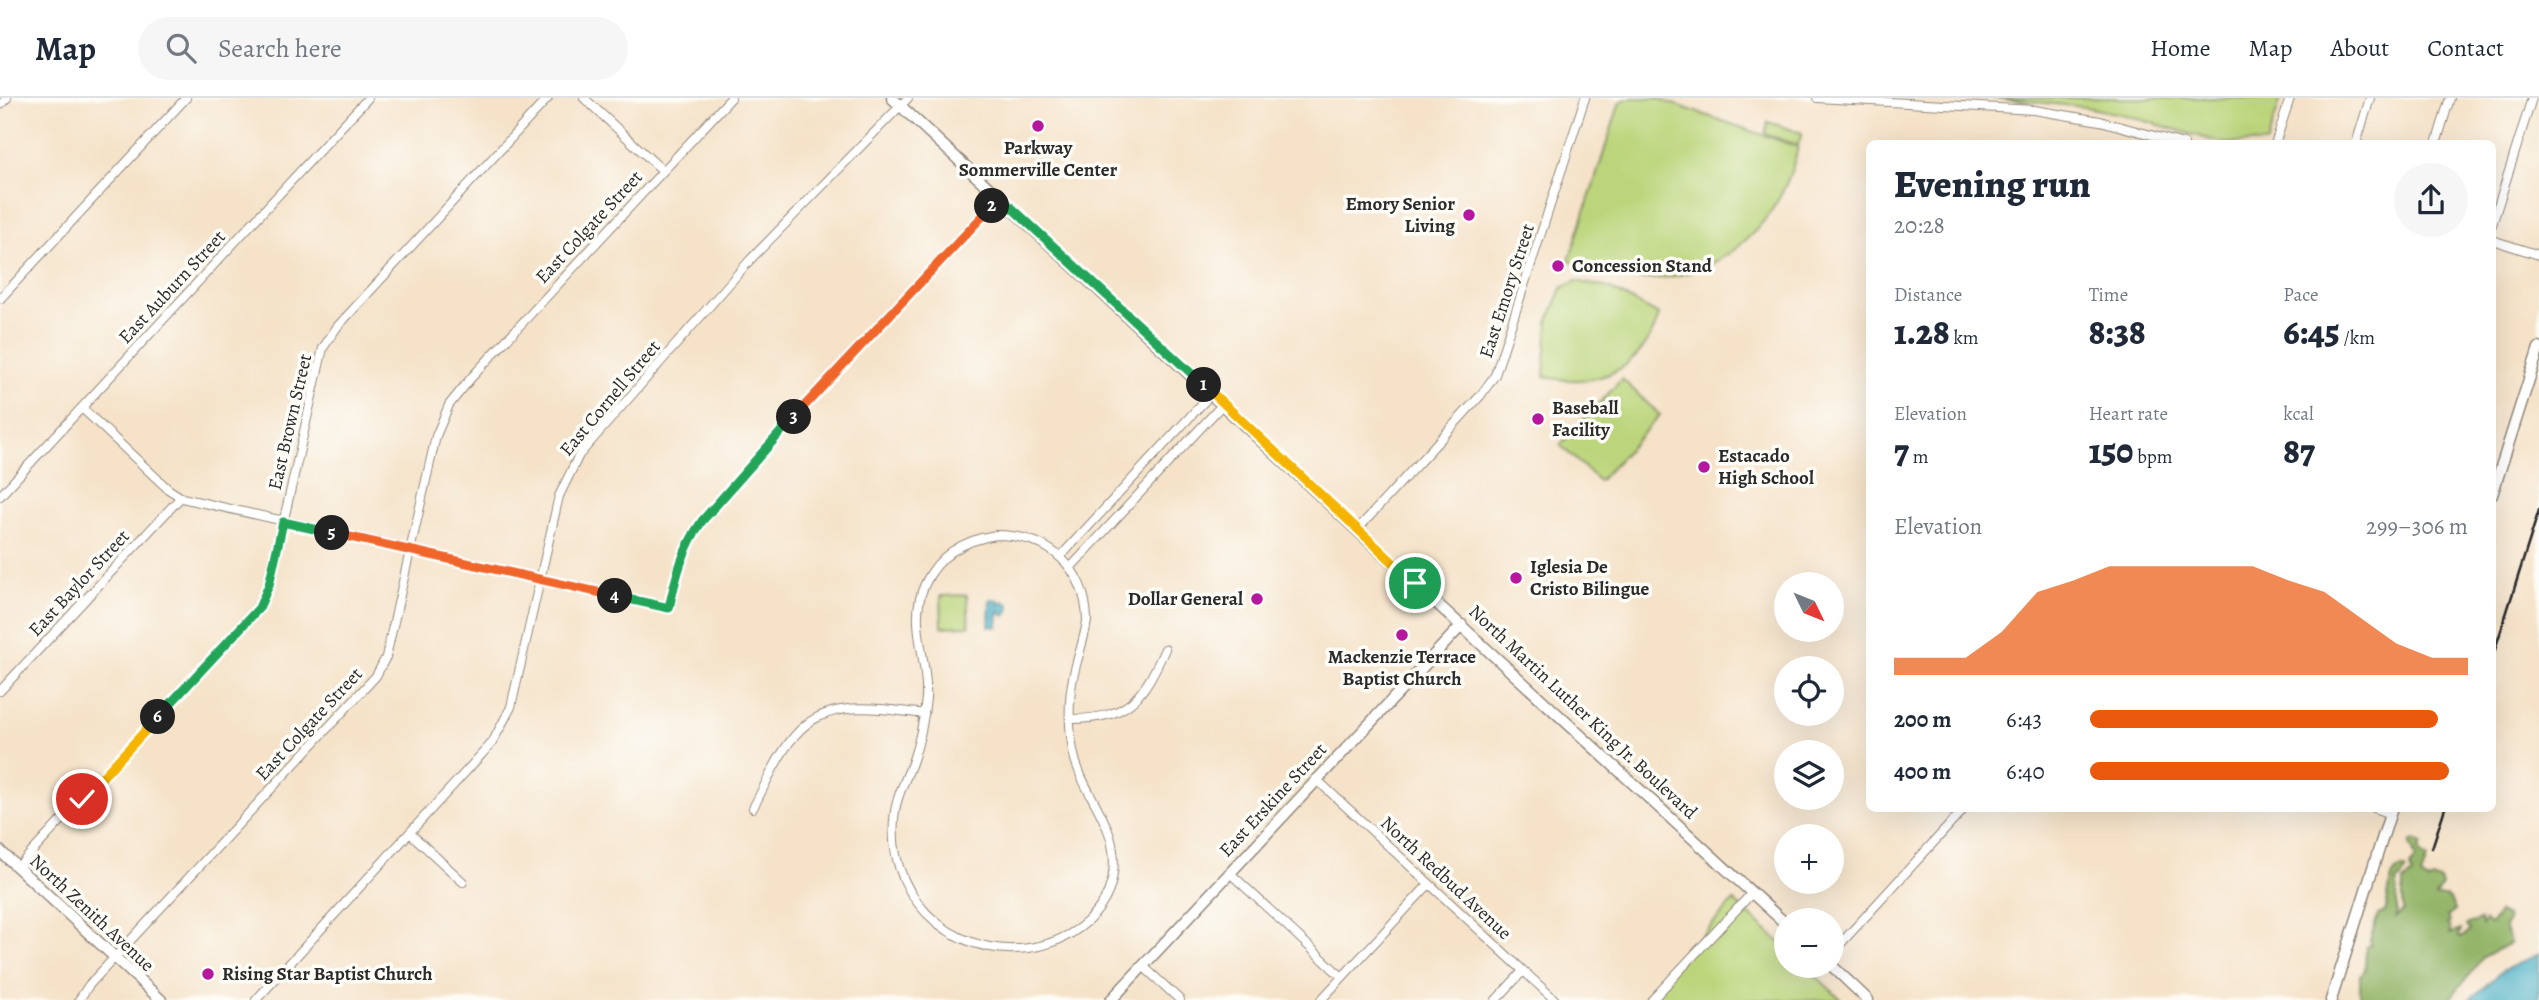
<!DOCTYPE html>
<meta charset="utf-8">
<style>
:root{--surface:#fff;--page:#f6f6f7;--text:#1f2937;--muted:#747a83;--line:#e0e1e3;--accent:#ea580c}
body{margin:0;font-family:Alegreya,serif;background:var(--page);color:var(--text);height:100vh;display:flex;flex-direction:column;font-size:26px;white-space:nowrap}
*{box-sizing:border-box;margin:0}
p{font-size:23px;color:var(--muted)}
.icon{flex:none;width:38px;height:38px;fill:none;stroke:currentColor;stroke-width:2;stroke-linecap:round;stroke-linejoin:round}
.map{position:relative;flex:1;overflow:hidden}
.drawer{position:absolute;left:1866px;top:42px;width:630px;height:672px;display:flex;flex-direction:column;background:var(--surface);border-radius:10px;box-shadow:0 7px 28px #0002}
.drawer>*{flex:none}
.needle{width:46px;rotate:133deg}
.fabs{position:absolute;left:1774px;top:474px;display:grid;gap:14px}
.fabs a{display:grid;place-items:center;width:70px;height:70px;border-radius:50%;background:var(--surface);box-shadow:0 7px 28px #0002;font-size:35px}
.pin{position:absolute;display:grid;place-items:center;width:60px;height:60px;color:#fff;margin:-30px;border:4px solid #fff;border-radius:50%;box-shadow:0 2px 7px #0007}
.km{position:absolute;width:35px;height:35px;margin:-18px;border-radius:50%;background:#222;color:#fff;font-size:19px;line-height:35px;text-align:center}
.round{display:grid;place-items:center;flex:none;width:74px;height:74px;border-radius:37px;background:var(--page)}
.summary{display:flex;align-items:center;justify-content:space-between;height:119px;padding:0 28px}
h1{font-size:38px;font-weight:800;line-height:52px}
.figures{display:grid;grid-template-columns:repeat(3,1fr);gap:10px;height:119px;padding:7px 28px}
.figures div{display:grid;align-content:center}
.figures b{font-size:35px;font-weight:800}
.figures small{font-size:19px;font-weight:400}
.figures p{font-size:19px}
.chart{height:196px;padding:14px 28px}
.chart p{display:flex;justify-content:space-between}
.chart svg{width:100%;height:126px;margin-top:7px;fill:var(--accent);opacity:.7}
ul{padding:0 28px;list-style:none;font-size:23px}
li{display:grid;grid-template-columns:112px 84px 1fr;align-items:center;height:52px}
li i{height:18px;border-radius:9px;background:var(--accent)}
header{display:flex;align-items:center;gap:42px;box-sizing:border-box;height:98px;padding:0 35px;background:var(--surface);border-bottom:2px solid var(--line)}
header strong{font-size:33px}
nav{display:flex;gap:38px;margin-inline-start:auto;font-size:24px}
.search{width:490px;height:63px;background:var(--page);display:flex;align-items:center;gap:18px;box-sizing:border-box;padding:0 24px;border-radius:38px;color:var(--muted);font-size:26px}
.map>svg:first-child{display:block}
.green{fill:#bcd57b;stroke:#748053;stroke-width:2}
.forest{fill:#95b66b;stroke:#60704b;stroke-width:2}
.water{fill:#42aac1;stroke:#366a76;stroke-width:2}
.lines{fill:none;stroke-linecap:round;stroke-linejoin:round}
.street-casing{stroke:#90867a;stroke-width:10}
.secondary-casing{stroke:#90867a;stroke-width:13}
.street{stroke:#fff;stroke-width:8}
.secondary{stroke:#fff;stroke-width:10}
.rail{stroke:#2b2b2b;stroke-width:2.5}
.split-1-casing{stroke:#fff;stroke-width:14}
.split-2-casing{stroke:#fff;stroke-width:14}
.split-3-casing{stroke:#fff;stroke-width:14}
.split-4-casing{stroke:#fff;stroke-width:14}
.split-5-casing{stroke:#fff;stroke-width:14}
.split-6-casing{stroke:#fff;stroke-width:14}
.split-7-casing{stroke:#fff;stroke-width:14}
.split-1{stroke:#f5b400;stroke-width:9}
.split-2{stroke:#22a559;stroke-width:9}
.split-3{stroke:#f0652b;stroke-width:9}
.split-4{stroke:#22a559;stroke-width:9}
.split-5{stroke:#f0652b;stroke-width:9}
.split-6{stroke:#22a559;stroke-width:9}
.split-7{stroke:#f5b400;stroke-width:9}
.poi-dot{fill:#b5179e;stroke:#fdfcf7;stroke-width:2.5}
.labels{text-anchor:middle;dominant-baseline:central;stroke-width:7;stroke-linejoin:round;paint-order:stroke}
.poi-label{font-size:19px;font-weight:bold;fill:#2b2b2b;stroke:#fdfcf7;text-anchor:start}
.street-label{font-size:19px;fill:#2b2b2b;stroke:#fdfcf7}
</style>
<header>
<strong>Map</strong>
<div class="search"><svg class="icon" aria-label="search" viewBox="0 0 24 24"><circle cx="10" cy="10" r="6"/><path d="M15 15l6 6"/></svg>Search here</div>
<nav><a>Home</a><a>Map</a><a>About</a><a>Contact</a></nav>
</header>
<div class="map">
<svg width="2539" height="902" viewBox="0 0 2539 902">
<rect width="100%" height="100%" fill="#fdfcf7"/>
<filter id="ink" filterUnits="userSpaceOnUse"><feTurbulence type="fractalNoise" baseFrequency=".0143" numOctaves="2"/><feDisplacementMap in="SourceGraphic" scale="14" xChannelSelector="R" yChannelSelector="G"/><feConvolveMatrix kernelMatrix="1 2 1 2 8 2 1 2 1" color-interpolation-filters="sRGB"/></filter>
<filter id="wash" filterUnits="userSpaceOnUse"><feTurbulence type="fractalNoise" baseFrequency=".00686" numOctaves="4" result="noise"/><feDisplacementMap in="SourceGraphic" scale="28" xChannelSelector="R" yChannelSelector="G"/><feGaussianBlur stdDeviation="1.57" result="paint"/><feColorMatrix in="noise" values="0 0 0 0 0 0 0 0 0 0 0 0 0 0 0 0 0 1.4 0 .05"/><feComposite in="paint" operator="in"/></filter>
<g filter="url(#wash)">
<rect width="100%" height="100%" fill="#f5e2c8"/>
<path class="green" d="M1628 0H1656L1798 49C1782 122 1726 179 1648 181 1621 182 1595 173 1569 163L1620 4Z
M1992 0H2281L2267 45H2222L2121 16 2085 9Z
M1768 24 1802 35 1798 47 1765 36Z
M1576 183 1609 190 1659 217C1643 271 1598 292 1544 278L1548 224 1562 190Z
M1622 281 1660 317 1599 383 1560 347Z
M967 497 969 528 942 529 941 498Z
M1734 803 1787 851V868H1805L1842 902H1642Z"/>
<path class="forest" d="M2413 742 2422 746 2419 752 2423 758 2427 760 2421 779 2428 784 2433 781 2440 782 2442 788 2436 799H2446L2450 802 2455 812 2447 818 2450 823 2447 827 2450 829V836L2461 832 2459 839 2462 840 2470 833 2466 828 2468 826 2480 822 2482 828 2485 823 2490 827 2499 814 2507 818 2508 823 2504 828 2510 845 2483 859 2449 902H2360V878L2365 872 2366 849 2371 846 2370 842 2378 817 2385 814C2388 806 2389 784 2393 777 2395 773 2399 772 2402 770L2406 772 2402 779 2396 784C2398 788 2397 815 2396 819L2403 813V784L2412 777 2410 769 2416 760 2410 746Z"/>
<path class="water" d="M990 501 999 502V507L1004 503 1010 507 1009 514 1005 518 999 513 998 529 989 528Z
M2539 856V902H2469L2502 873Z"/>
</g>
<g filter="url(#ink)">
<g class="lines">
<g class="street-casing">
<path id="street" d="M584 0 662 72
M1817 0 2034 12 2100 23 2184 46
M0 7 7 0
M2275 46 2290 0
M2356 46 2370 0
M2436 46 2450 0
M2492 127 2532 0
M2492 142 2539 157
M0 201 186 0
M82 310 168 391 182 400 669 510C676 478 683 450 702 423L801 310 1000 99
M0 398 368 0
M1357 432 1481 297 1495 277 1585 0
M996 437C1048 437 1086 469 1087 523 1084 543 1077 560 1073 580 1068 604 1069 629 1073 653 1082 700 1123 727 1112 782 1105 814 1077 837 1047 846 965 870 887 807 894 722 895 700 906 682 913 662 920 642 924 621 926 600 929 561 907 524 925 486 939 456 964 442 996 437Z
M1060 459 1212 295
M1071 469 1223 306
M0 593 181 399
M1070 621C1128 621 1142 602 1165 551
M1316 681 1555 902
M753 710C767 684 779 653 800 632 831 600 885 611 924 616
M2374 710 2390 716
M410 735 463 784
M18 769 259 510 269 487 323 250 337 229 548 0
M1230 775 1342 879
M1832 855 1965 710
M1143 868 1180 902
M79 902 89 887 376 578 386 559 436 338 449 307 471 280 731 0
M256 902 492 645 511 609 559 398 579 357 750 162 908 0
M1321 902 1429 786
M1496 902 1523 873
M1652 902 1752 795"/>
</g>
<g class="secondary-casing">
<path id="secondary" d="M892 0 1357 432 1787 827
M2492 397 2539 250
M0 753 161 902
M1832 868 1868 902
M1111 902 1462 527
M2331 902 2392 710"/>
</g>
<use href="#street" class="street"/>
<use href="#secondary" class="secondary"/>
<path class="rail" d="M2492 561 2539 412
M2432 750 2445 710"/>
</g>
</g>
<g class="lines" filter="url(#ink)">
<g class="split-1-casing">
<path id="split-1" d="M1204 287 1415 485"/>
</g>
<g class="split-2-casing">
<path id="split-2" d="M992 108 1000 99 1204 287"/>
</g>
<g class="split-3-casing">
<path id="split-3" d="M794 319 992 108"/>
</g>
<g class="split-4-casing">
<path id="split-4" d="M615 498 669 510C676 478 683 450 702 423L794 319"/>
</g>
<g class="split-5-casing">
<path id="split-5" d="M332 435 615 498"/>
</g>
<g class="split-6-casing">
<path id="split-6" d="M158 619 259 510 269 487 283 424 332 435"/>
</g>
<g class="split-7-casing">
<path id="split-7" d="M82 701 158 619"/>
</g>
<use href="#split-1" class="split-1"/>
<use href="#split-2" class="split-2"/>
<use href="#split-3" class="split-3"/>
<use href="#split-4" class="split-4"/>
<use href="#split-5" class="split-5"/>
<use href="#split-6" class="split-6"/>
<use href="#split-7" class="split-7"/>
</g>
<g class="poi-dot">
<circle cx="1038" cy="28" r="7"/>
<circle cx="1469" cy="117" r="7"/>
<circle cx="1558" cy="168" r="7"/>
<circle cx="1538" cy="321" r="7"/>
<circle cx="1704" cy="369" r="7"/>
<circle cx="1516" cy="480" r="7"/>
<circle cx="1257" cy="501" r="7"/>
<circle cx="1402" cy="537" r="7"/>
<circle cx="208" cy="876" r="7"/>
</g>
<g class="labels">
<g class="poi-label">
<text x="1038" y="50" text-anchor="middle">Parkway<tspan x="1038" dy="22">Sommerville Center</tspan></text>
<text x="1455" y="106" text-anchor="end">Emory Senior<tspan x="1455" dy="22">Living</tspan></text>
<text x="1572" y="168">Concession Stand</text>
<text x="1552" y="310">Baseball<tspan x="1552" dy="22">Facility</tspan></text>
<text x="1718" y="358">Estacado<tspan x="1718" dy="22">High School</tspan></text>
<text x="1530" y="469">Iglesia De<tspan x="1530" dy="22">Cristo Bilingue</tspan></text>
<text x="1243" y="501" text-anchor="end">Dollar General</text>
<text x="1402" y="559" text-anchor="middle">Mackenzie Terrace<tspan x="1402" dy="22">Baptist Church</tspan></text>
<text x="222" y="876">Rising Star Baptist Church</text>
</g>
<g class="street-label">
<text transform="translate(589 129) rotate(-47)">East Colgate Street</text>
<text transform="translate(172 189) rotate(-47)">East Auburn Street</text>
<text transform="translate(1507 193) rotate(-72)">East Emory Street</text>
<text transform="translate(610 300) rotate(-50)">East Cornell Street</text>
<text transform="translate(290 324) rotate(-77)">East Brown Street</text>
<text transform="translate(79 485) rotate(-47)">East Baylor Street</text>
<text transform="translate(1583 614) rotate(43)">North Martin Luther King Jr. Boulevard</text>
<text transform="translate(309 626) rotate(-47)">East Colgate Street</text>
<text transform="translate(1273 702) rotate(-47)">East Erskine Street</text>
<text transform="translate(1446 780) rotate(43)">North Redbud Avenue</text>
<text transform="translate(92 815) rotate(43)">North Zenith Avenue</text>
</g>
</g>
</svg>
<div class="fabs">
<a><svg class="needle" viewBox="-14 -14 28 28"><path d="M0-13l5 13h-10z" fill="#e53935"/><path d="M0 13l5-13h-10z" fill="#747a83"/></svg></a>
<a><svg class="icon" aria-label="locate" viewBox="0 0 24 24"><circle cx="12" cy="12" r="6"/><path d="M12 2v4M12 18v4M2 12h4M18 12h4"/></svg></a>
<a><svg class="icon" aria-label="layers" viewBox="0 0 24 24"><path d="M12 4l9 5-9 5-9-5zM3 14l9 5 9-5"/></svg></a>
<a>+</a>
<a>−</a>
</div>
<div class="pin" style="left:1415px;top:485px;background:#1e9e55"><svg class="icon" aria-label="arrive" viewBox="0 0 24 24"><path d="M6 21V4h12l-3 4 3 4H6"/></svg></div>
<div class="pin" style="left:82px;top:701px;background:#d93025"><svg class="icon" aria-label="check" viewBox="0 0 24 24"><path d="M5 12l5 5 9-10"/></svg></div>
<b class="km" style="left:1204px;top:287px">1</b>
<b class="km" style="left:992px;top:108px">2</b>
<b class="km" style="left:794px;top:319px">3</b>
<b class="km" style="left:615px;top:498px">4</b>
<b class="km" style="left:332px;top:435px">5</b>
<b class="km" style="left:158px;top:619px">6</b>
<section class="drawer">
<div class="summary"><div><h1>Evening run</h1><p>20:28</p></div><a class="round"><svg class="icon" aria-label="share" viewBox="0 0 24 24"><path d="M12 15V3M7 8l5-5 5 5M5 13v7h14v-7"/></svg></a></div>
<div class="figures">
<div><p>Distance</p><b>1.28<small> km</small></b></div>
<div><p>Time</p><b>8:38</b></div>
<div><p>Pace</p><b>6:45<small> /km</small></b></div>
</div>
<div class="figures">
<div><p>Elevation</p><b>7<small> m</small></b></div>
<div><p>Heart rate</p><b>150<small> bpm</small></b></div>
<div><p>kcal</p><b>87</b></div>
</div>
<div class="chart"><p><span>Elevation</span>299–306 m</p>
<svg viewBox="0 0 160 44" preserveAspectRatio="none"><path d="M0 44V38L10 38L20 38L30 29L40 15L50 11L60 6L70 6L80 6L90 6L100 6L110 11L120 15L130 24L140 33L150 38L160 38V44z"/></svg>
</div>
<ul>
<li><b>200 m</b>6:43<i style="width:92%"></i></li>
<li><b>400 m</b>6:40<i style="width:95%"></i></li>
</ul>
</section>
</div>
